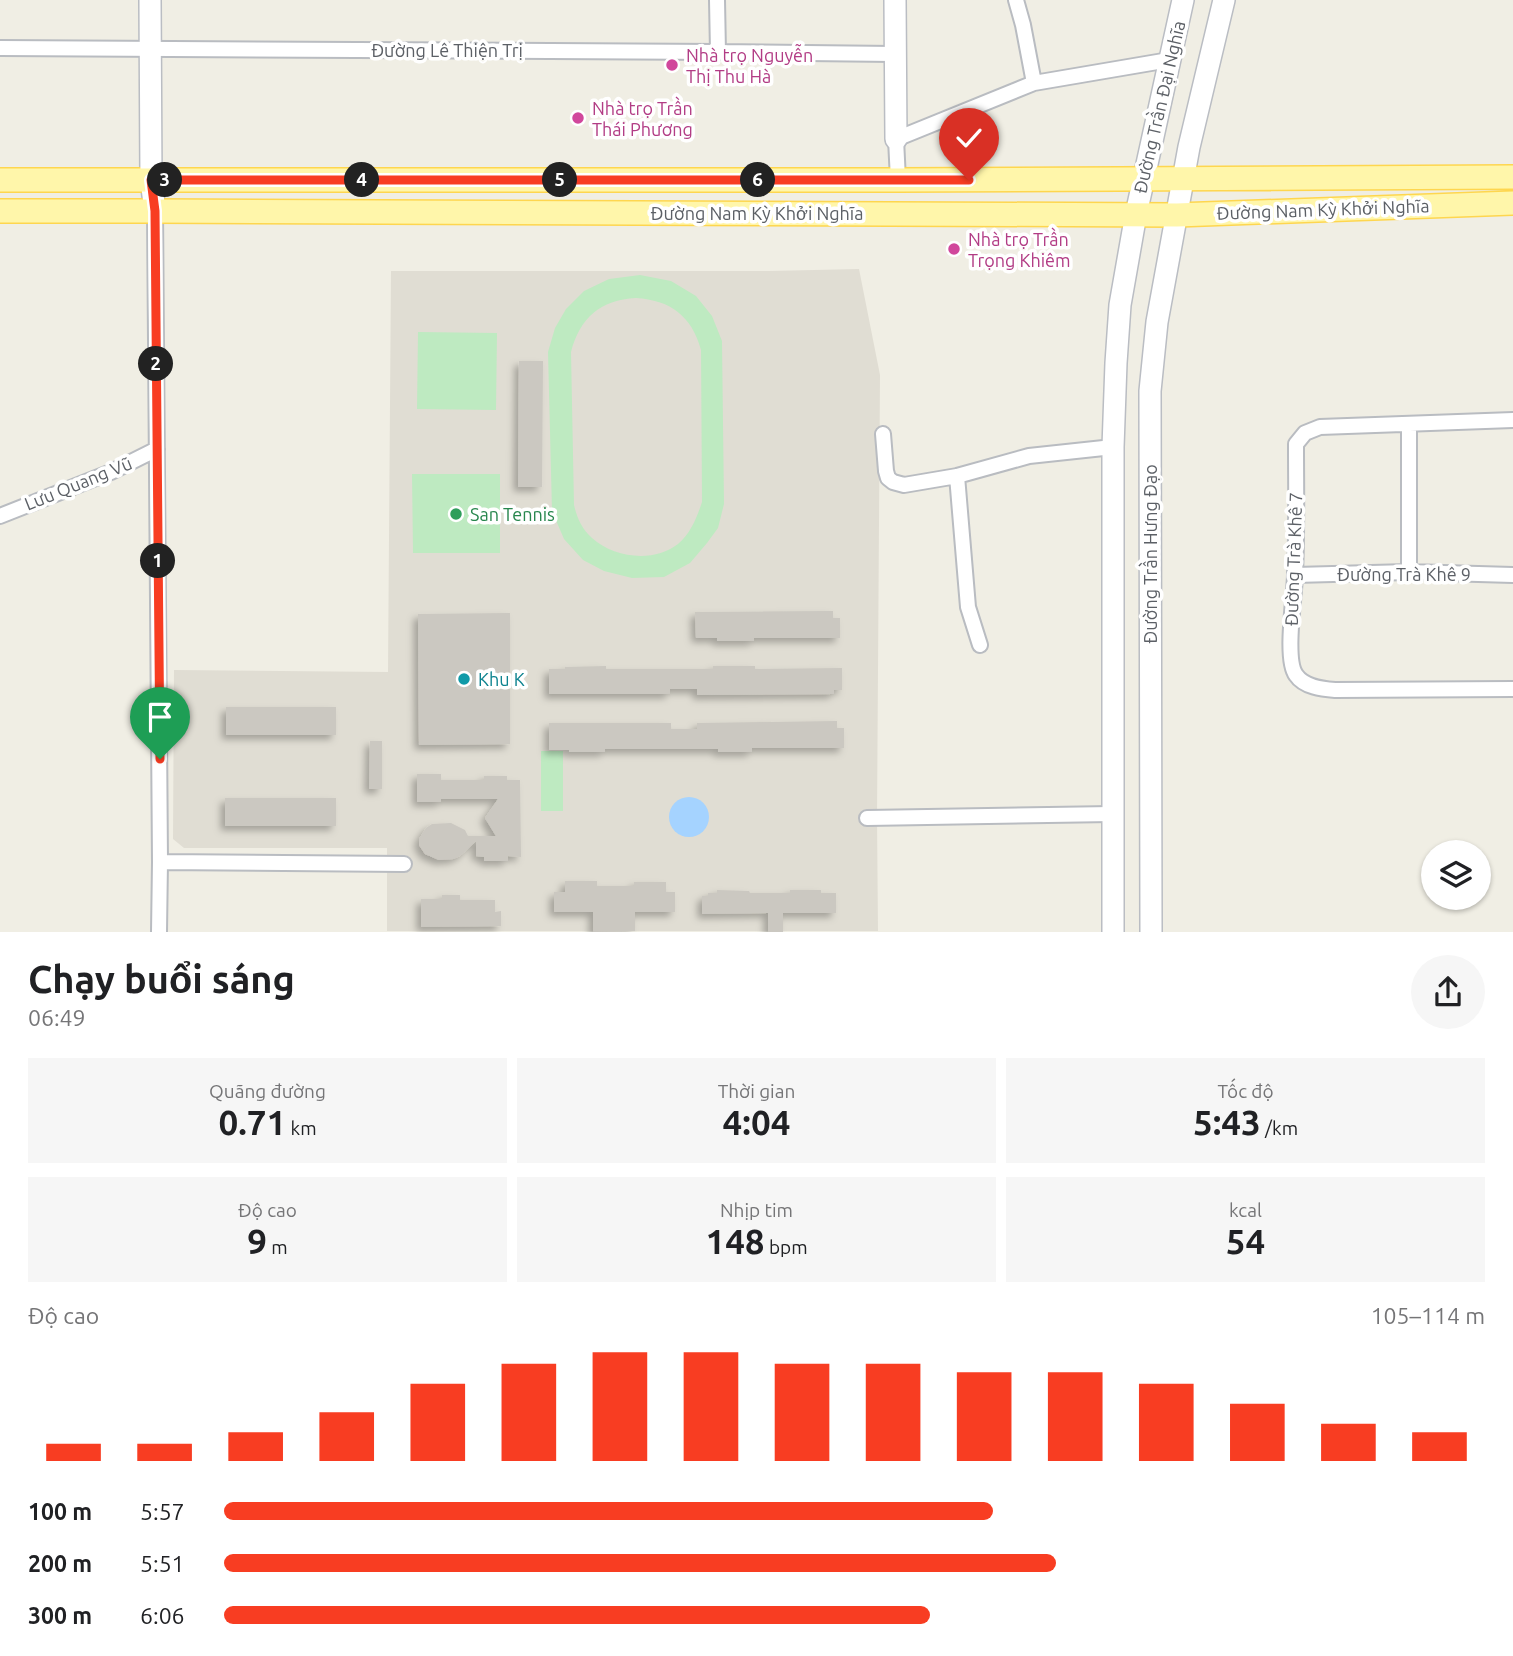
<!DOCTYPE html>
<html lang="vi">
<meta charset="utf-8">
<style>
:root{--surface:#fff;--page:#f6f6f6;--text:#202124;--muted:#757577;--accent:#f83d22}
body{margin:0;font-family:Ubuntu,sans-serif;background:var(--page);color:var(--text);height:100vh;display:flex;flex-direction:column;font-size:26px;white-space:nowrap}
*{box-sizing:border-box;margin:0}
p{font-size:23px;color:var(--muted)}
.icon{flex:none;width:38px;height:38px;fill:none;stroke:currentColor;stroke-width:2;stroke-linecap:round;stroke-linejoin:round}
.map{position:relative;height:932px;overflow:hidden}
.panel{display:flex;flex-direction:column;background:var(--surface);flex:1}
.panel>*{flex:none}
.tools{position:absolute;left:1421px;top:840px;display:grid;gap:14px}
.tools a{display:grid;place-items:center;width:70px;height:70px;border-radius:50%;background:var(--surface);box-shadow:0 2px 5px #0004;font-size:35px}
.pin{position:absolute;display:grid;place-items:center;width:60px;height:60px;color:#fff;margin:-72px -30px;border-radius:50% 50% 50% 0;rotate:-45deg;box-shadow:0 0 7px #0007}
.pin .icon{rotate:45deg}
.km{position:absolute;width:35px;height:35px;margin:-18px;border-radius:50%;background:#222;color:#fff;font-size:19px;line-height:35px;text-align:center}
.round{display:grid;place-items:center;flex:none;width:74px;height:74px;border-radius:37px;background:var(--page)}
.overview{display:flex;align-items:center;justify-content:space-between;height:119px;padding:0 28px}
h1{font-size:38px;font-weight:600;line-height:52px}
.metrics{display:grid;grid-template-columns:repeat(3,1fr);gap:10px;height:119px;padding:7px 28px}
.metrics div{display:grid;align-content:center;border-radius:0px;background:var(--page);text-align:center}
.metrics b{font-size:35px;font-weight:600}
.metrics small{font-size:19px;font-weight:400}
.metrics p{font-size:19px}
.chart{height:196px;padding:14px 28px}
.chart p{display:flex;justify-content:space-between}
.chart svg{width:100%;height:126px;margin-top:7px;stroke:var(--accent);stroke-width:6}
ul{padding:0 28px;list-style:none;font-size:23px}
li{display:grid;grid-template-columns:112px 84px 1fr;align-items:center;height:52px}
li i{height:18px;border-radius:9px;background:var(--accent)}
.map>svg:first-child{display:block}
.education{fill:#e0ddd3}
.green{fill:#beeac1;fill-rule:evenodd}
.water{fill:#a5d3ff}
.building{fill:#cbc8c1;filter:url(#shadow)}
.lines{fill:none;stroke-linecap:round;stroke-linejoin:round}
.street-casing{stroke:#b9bcc1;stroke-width:18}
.secondary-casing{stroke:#babdc3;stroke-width:24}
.primary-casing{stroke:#fed64f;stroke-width:26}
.street{stroke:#fff;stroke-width:14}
.secondary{stroke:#fff;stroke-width:21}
.primary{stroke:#fff6aa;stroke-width:23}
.route-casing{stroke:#fff;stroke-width:14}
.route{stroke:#f83d22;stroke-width:9}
.hotel-dot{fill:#d1479c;stroke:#fff;stroke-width:2.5}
.leisure-dot{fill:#2e9e5b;stroke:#fff;stroke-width:2.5}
.culture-dot{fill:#0f9aa8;stroke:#fff;stroke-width:2.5}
.labels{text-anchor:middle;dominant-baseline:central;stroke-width:7;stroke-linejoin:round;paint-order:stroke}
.street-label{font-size:18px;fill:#5c6066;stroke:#fff}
.hotel-label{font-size:18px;fill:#b23c85;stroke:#fff;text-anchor:start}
.leisure-label{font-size:18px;fill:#27864d;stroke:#fff;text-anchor:start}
.culture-label{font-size:18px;fill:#0d838f;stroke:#fff;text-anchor:start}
</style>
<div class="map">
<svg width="1513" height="932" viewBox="0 0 1513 932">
<defs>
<filter id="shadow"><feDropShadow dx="-4.5" dy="4.5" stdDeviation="3.5" flood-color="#0004"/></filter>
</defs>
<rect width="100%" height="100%" fill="#f0eee4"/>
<path class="education" d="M859 269 880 375 877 818 878 931H387V848H184L173 839 174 670 388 672 391 271H769Z"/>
<path class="green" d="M640 275 671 281 696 296 712 316 722 341 724 504 718 528 707 543 690 563 664 577 632 578 604 571 583 560 564 539 552 511 548 352 555 328 566 309 584 291 609 279ZM636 298C670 300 692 316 701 350L702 502C697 517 691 533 678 544 654 563 614 558 592 538 582 529 577 518 574 505L571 352C580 318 600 300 636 298Z
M418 332 497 333 496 410 417 409Z
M412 474H500V553H413Z
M541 751H563V811H541Z"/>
<path class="water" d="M669 817a20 20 0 1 1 40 0a20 20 0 1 1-40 0Z"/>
<path class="building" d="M519 361H543L542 487H518Z
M833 611V618H840V638H754V641H717V638H696L695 612Z
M510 613V744L419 745 418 614Z
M606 666V669H713V666H755V669L842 668V690H834V694L697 695V689H670V694H549V669H565V667Z
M226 707H336V735H226Z
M837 721V728H844V748H752V752H718V749H605V752H569V750H549V723H671V729H697V723Z
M370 741H382V789H369Z
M417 774H441V780H484V776H507V780H520L521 857 508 856V861H484V857L476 856V841L460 856 453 859 439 860 425 854 419 845V839L426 828 432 824 451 823 465 830 468 836H496L485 818 498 799H441V802H417Z
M225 798H336V826H225Z
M565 881H597V886H634V882H666V892H675V912H635V931L593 932V912H554V892H565Z
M717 890 749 891 750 893H790V890H821V893H836V913H783V932H768V913L702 914V896H708V893H717Z
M442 895H460V900H495V912L501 911V926L421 927V899H442Z"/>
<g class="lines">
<g class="street-casing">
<path id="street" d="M717 0 718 52
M1016 0 1023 25 1034 83
M0 48 718 52 894 54
M898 180 896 139 1034 83 1169 60
M155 211 160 862 159 932
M1513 420 1320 427 1305 433 1296 444C1296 487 1297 531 1295 574 1295 595 1284 659 1296 675 1304 687 1322 689 1335 690L1513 689
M1409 424V572
M883 434 886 471 888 478 893 482 904 485 957 476 1029 456 1113 447
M957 476 968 607 980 645
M0 516 111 472 157 449
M1295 575 1409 572 1513 575
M867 818 1112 814
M160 862 404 864"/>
</g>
<g class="secondary-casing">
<path id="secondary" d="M150 0 151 180 155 211
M895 0 896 139
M1113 932V447L1116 363 1120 305 1136 214 1183 0
M1151 932 1150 391 1157 322 1189 147 1224 0"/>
</g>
<g class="primary-casing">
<path id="primary" d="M0 180H898L1513 177
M0 211H155L1177 215 1513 203"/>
</g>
<use href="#street" class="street"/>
<use href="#secondary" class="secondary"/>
<use href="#primary" class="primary"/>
</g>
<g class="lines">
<g class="route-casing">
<path id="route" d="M160 759 155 211 151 180H969"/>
</g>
<use href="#route" class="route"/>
</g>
<g class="hotel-dot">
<circle cx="672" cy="65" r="7"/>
<circle cx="578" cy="118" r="7"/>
<circle cx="954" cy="249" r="7"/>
</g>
<circle class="leisure-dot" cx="456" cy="514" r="7"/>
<circle class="culture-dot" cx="464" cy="679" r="7"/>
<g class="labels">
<g class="street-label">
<text x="447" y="50">Đường Lê Thiện Trị</text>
<text transform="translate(1159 107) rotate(-77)">Đường Trần Đại Nghĩa</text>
<text transform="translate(1323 209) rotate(-2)">Đường Nam Kỳ Khởi Nghĩa</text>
<text x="757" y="213">Đường Nam Kỳ Khởi Nghĩa</text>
<text transform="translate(78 483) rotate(-22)">Lưu Quang Vũ</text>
<text transform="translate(1150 554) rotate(-90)">Đường Trần Hưng Đạo</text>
<text transform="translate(1293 559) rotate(-88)">Đường Trà Khê 7</text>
<text x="1404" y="574">Đường Trà Khê 9</text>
</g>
<g class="hotel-label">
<text x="686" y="55">Nhà trọ Nguyễn<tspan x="686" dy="21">Thị Thu Hà</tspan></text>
<text x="592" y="108">Nhà trọ Trần<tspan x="592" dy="21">Thái Phương</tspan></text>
<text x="968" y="239">Nhà trọ Trần<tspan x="968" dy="21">Trọng Khiêm</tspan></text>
</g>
<g class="leisure-label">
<text x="470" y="514">San Tennis</text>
</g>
<g class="culture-label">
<text x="478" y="679">Khu K</text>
</g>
</g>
</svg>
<div class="tools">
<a><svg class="icon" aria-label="layers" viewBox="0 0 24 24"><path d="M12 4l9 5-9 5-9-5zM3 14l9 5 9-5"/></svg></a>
</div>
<div class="pin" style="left:160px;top:759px;background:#1e9e55"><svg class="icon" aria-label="arrive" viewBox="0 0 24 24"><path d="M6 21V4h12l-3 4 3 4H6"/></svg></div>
<div class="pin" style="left:969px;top:180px;background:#d93025"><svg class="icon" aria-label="check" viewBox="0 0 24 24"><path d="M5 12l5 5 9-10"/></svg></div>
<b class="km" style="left:158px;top:561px">1</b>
<b class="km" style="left:156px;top:364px">2</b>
<b class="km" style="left:165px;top:180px">3</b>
<b class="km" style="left:362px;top:180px">4</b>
<b class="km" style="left:560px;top:180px">5</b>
<b class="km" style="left:758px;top:180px">6</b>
</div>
<section class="panel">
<div class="overview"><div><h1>Chạy buổi sáng</h1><p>06:49</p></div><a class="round"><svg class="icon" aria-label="share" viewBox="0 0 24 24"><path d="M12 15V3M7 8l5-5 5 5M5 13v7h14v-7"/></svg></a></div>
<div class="metrics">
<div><p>Quãng đường</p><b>0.71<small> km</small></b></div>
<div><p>Thời gian</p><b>4:04</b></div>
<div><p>Tốc độ</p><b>5:43<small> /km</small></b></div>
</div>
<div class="metrics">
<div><p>Độ cao</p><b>9<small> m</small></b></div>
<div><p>Nhịp tim</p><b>148<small> bpm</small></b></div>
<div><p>kcal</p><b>54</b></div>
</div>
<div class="chart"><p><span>Độ cao</span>105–114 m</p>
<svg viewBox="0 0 160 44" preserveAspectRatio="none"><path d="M5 44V38M15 44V38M25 44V34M35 44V27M45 44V17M55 44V10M65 44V6M75 44V6M85 44V10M95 44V10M105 44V13M115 44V13M125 44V17M135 44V24M145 44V31M155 44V34"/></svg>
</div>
<ul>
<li><b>100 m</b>5:57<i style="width:61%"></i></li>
<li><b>200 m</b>5:51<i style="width:66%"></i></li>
<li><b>300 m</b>6:06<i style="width:56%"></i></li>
</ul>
</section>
